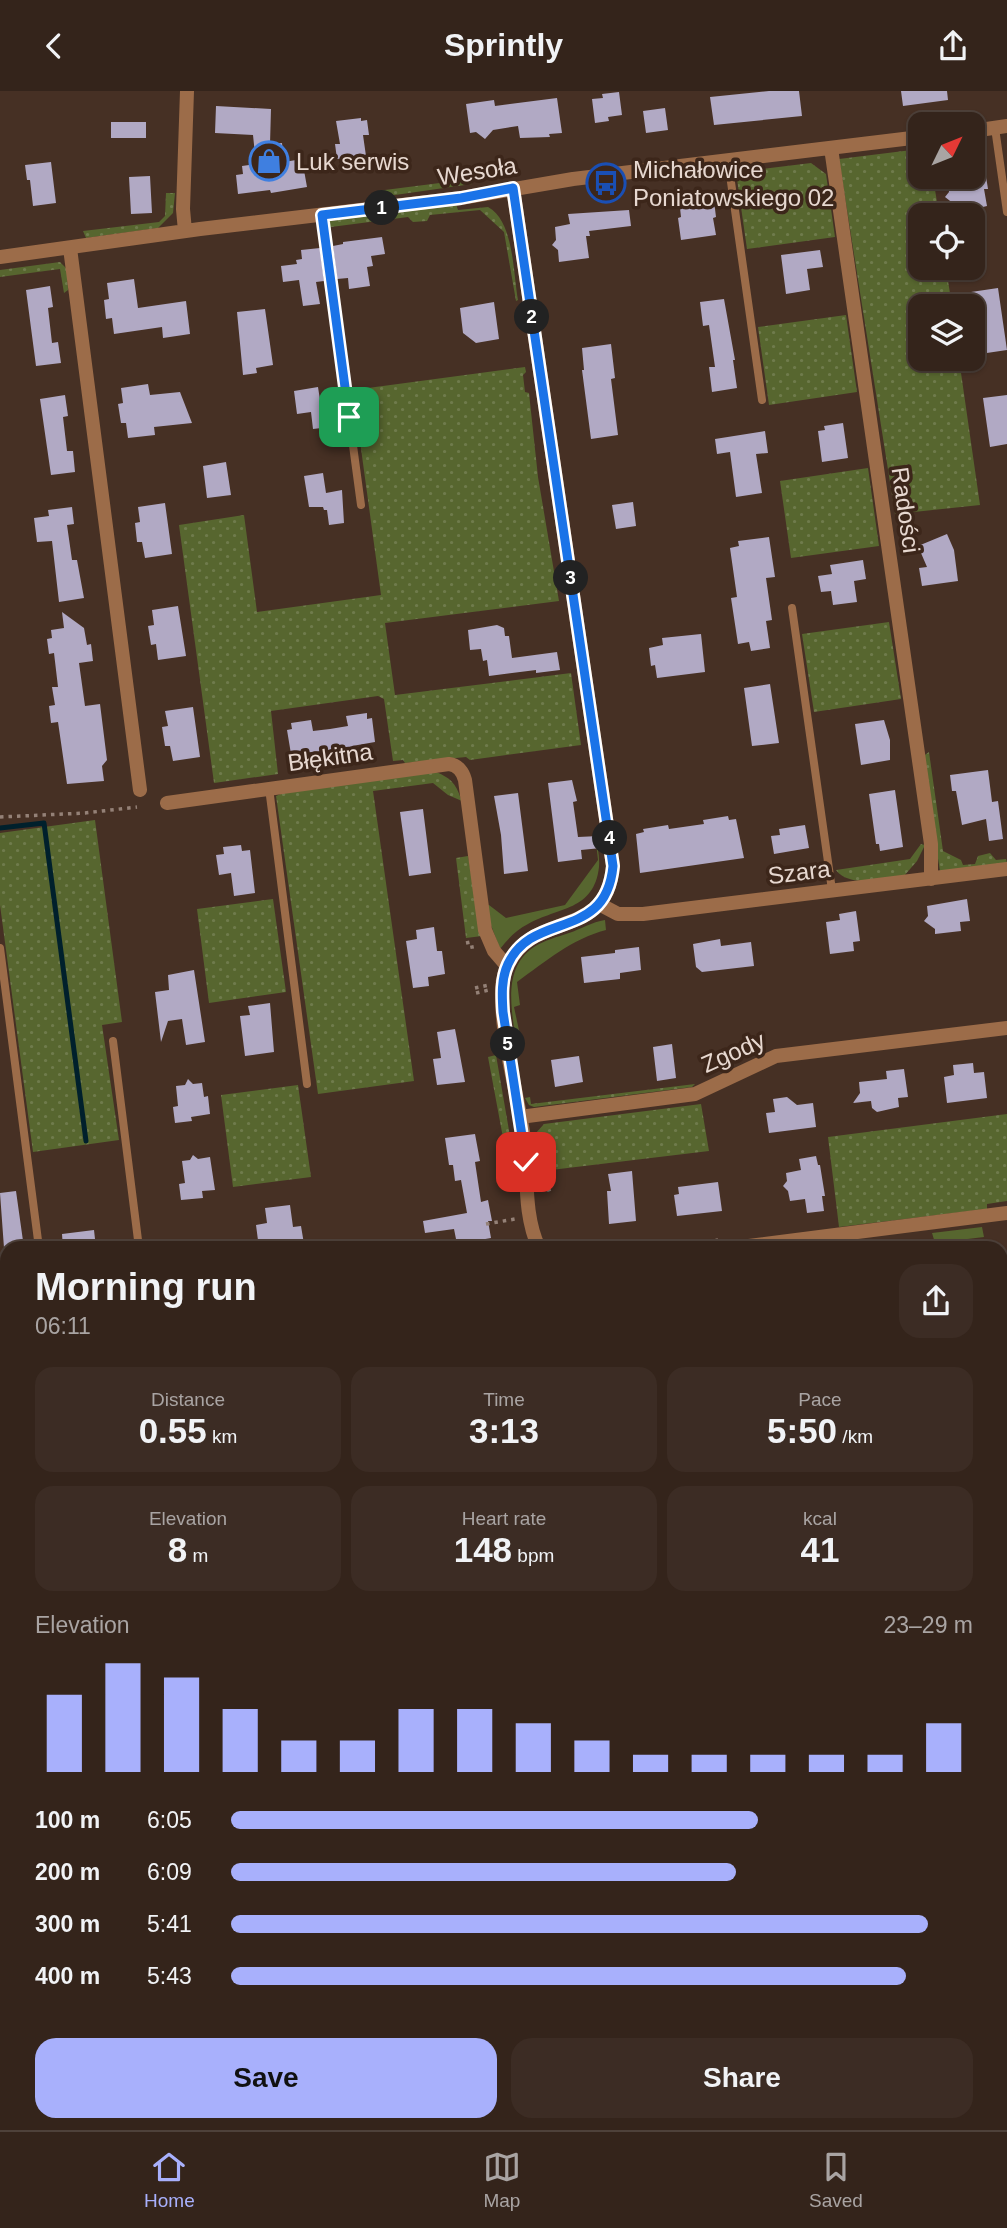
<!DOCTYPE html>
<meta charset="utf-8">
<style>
:root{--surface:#34241b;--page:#3c2c24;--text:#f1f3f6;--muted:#a9a4a3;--line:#4e413a;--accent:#a8b0fc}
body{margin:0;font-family:Arial,sans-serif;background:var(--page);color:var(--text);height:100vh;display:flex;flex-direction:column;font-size:26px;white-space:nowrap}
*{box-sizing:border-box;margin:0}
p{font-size:23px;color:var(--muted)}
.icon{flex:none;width:38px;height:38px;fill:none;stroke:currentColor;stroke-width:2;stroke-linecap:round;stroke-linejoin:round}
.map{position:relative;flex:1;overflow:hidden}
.sheet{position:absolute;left:0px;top:1150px;width:1008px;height:891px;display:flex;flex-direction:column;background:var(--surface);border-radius:21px 21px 0 0;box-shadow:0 2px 5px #0004,0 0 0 2px var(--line)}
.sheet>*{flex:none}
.needle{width:46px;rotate:47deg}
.controls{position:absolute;left:908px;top:21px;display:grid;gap:14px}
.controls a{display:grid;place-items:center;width:77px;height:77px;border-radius:14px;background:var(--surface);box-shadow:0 2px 5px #0004,0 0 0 2px var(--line);font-size:35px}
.pin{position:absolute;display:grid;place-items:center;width:60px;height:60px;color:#fff;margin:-30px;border-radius:14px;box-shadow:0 4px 10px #0006}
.km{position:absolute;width:35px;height:35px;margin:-18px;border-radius:50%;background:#222;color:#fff;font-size:19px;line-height:35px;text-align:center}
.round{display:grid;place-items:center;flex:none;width:74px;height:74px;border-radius:21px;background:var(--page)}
.overview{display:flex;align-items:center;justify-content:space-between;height:119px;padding:0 35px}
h1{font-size:38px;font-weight:800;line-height:52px}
.figures{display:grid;grid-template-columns:repeat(3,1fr);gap:10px;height:119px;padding:7px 35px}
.figures div{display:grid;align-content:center;border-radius:18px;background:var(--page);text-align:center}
.figures b{font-size:35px;font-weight:800}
.figures small{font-size:19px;font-weight:400}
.figures p{font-size:19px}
.chart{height:196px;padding:14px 35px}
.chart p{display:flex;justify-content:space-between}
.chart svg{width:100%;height:126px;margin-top:7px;stroke:var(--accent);stroke-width:6}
.cta{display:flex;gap:14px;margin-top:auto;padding:14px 35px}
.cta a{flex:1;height:80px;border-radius:21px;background:var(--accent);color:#111;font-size:28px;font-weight:800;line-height:80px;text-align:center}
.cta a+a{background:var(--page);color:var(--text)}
ul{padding:0 35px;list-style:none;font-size:23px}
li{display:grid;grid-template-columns:112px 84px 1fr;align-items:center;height:52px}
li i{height:18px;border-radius:9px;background:var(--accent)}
header{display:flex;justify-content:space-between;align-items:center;height:91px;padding:0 35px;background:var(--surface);font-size:32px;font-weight:800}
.dock{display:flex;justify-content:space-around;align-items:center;height:98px;border-top:2px solid var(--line);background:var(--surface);font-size:19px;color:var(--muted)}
.dock a{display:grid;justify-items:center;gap:4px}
.dock .current{color:var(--accent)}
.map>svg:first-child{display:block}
.grass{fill:url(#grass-dots)}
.garden{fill:#57662f}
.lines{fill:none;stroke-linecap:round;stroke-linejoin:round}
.stream{stroke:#00202c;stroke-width:5}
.building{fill:#b1a9c4}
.path{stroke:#948177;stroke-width:3.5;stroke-dasharray:3.5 5;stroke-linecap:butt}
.service{stroke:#9c6c49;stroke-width:8}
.minor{stroke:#9c6c49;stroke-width:14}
.route-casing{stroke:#fff;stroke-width:14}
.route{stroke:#1a73e8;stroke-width:9}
.labels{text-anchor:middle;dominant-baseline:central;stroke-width:7;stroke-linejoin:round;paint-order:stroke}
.poi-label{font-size:24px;fill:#e7d8d0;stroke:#3c261a;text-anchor:start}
.street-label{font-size:24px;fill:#e7d8d0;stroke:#3c261a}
</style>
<header><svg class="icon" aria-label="back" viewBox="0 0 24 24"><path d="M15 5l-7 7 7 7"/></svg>Sprintly<svg class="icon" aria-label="share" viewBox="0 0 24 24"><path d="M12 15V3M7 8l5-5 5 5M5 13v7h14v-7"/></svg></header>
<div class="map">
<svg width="1007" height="2039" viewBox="0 0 1007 2039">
<defs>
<pattern id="grass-dots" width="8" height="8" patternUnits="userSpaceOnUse" patternTransform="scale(1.75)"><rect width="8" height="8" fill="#57662f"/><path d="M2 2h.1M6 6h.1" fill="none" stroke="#6f7b4c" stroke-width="1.8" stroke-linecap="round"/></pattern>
</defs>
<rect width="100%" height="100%" fill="#463024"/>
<path class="grass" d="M920 58V86H933L939 124H920V177H946L952 215H920V268H959L980 414 895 423 839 68Z
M811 72 826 83 835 146 747 158 736 81Z
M471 88 472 93 381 106 377 100Z
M166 102H175L173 122 158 137 86 147 83 140 159 131 165 125Z
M456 113 458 119 488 116C514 130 513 182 518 209L516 210 504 141 480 119 430 124 427 130 413 131 408 126 331 136V148L328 133 330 130Z
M60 171 67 178 68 199 64 202 60 178 0 186V179Z
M846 224 857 301 769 314 758 236Z
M525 276 526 281 523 284 525 301 529 302 538 386 559 510 385 532 395 604 571 582 581 654 470 669 466 666 405 672 403 669 393 670 384 608 378 605 271 620 278 683 214 692 179 434 244 424 257 521 381 504 353 299Z
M868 377 879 455 791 467 780 390Z
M889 531 901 608 814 621 802 543Z
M929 661 943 760 961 769 963 774 975 773 978 765 990 762 996 769 1006 768 1007 772 940 780 922 666Z
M436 681C453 688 456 694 462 710L448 704 433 692 373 700 414 990 318 1003 276 705 297 696Z
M95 729 122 931 102 934 119 1049 33 1061 0 814V742Z
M921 753 925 754 917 770 904 785C885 788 849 797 836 779L910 768Z
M468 765 482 845 466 847 456 767Z
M273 808 286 901 209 912 197 818Z
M496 964 511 1051 504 1052 488 966Z
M695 993 692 996 534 1016 529 1014 525 1007 530 1006 531 1013Z
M298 994 311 1086 233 1096 221 1004Z
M701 1013 709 1060 551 1079 549 1067 540 1068 535 1043 544 1033Z
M1007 1023V1110L987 1113V1118L839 1136 828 1046Z
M0 1761 7 1806V2034H64L66 2039H0Z"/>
<path class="garden" d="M595 743C597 754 600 765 599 776 594 820 558 816 528 833 516 839 508 848 500 858L489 829 486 814H489L506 827 565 814 598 769Z
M605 829 606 839C572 848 546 870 517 891L520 914 514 916 523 958 517 957C513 925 500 878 534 856 545 849 557 846 569 842 581 838 592 831 605 829Z
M982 1136 984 1146 935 1152 932 1142Z"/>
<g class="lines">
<path class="stream" d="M0 737 44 732 86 1050"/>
</g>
<path class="building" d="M769 0H799L802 25 714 34 710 6Z
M901 0H947L948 9 903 15Z
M619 1 622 24 608 26 609 30 595 32 592 8 603 7 602 3Z
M557 7 562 42 549 43 550 46 520 47 518 35 493 39 485 48 476 41 470 42 466 13 494 9 495 15Z
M216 15 271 18 270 53 282 52 284 71 302 68 307 96 271 102 270 99 238 103 236 84 243 83 242 75 256 73 253 44 215 42Z
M665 17 668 39 646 42 643 20Z
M361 27V30L367 29 369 44H363L366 65 337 68 335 53H340L336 30Z
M111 31H146V47H111Z
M981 54 988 98H984L987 115 962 121 961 112 954 113 945 106 949 101 948 91 973 86V55Z
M51 71 56 112 33 115 30 89H27L25 74Z
M150 85 152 122 131 123 129 86Z
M713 102 716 126 713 127 716 144 681 149 678 127 681 126 680 117 697 114 695 104Z
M629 119 631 135 589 140 590 145H586L589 167 559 171 558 159 552 154 556 149 555 136 570 133 568 123Z
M382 146 385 163 371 165 373 175 367 176 370 195 349 198 348 187 337 188 333 155 343 153V151Z
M320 157 324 190 316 191 320 213 303 215 299 189 283 191 281 175 297 173 296 169 302 168 301 159Z
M820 159 823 176 807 178 810 199 786 203 781 164Z
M134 188 138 217 186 210 190 243 163 247 162 236 114 243 112 227 106 228 104 209 109 208 107 192Z
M50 195 53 216 48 217 52 252 58 251 61 272 36 275 26 199Z
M998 197 1007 259 980 263 971 201Z
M724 208 735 269H733L737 297 712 301 709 276H715L709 234 703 235 700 211Z
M494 211 499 248 476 252 463 242 460 217Z
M265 218 273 274 256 277 257 282 243 284 237 221Z
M611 253 615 287 611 288 618 344 591 348 582 279H584L582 257Z
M148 293 150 304 180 301 192 332 154 336 155 344 128 347 126 332H121L118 313 123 312 121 297Z
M318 296 320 309 326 308 330 336 313 338 311 321 297 323 294 300Z
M65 304 68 325 63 326 67 360H73L75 381 51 384 40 308Z
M1007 304V353L990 356 983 307Z
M843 332 848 367 822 371 818 340 825 339 824 335Z
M765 340 768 362 756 363 762 402 736 406 730 361 717 363 715 348Z
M226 371 231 404 207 407 203 375Z
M323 382 326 402 342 399 344 432 329 434 327 419H324L323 416H309L304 385Z
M633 411 636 435 616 438 612 414Z
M165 412 172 463 145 467 142 451H137L135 432 140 431 138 416Z
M72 416 74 433 67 434 72 469H77L84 507 59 511 52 450 37 451 34 427 49 425 48 419Z
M947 443 954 459 958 490 922 495 919 477 927 476 918 455Z
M769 446 775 486 766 487 772 529 766 530 770 557 751 560 749 551 738 553 731 507 737 506 730 457 739 455 738 450Z
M863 469 866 488 854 490 857 511 833 514 831 500 821 501 818 485 832 483 830 474Z
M178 515 186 565 158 569 156 553 151 554 148 535 154 534 152 519Z
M62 521 84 537 87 554 91 553 93 570 79 572 85 615 100 613 107 669 102 675 104 690 67 693 58 631 51 632 49 615 55 614 52 596H58L54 562 49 563 47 548 52 547 51 539 64 537Z
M497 534 504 537 505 545H509L512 567 557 561 560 579 536 582V579L489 585 487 569 483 570 481 558 470 559 468 539Z
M701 543 705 581 657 587 655 574 651 575 649 557 663 554 662 547Z
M770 593 779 652 752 655 744 597Z
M193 616 200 666 173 670 170 655H165L162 636 168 635 165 620Z
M367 622V628L372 627 375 651 352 655 353 657 291 663 287 639 292 638 291 632 311 629 313 640 330 638 348 635 346 625Z
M884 629 890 649V669L861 674 855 633Z
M988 679 992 711 998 710 1003 748 989 750 986 728 962 734 956 700H952L950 684Z
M572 689 577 710 573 711 578 746 599 745 601 757 581 759 582 768 558 771 548 692Z
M895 699 903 756 880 760 879 753H876L869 703Z
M518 702 528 780 504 783 501 744 494 705Z
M423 718 431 782 409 785 400 721Z
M728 725 729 729 736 728 744 767 640 782 636 743 644 741 643 738 668 734 669 738 704 733 703 729Z
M805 734 809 757 774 763 771 745 780 744 779 738Z
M241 754 242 760 250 759 255 802 234 805 231 782 219 784 216 764 224 763 223 756Z
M967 808 970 830 960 831 961 840 935 843V838L924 830 928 825 927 815Z
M856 820 860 850 853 851 854 860 830 863 826 831 840 829 839 823Z
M434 836 437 860H442L445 883 428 886 429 895 413 897 406 850 417 848 416 839Z
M720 848 721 855 751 851 754 875 702 881 696 876 693 853Z
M639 856 641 879 620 882V888L584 892 581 866 615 862V859Z
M194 879 205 951 186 954 182 928 168 930 161 951 155 901 169 899 168 884Z
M270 912 274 961 245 965 240 925 250 924 248 915Z
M455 938 465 991 437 994 433 968 441 967 437 941Z
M672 953 676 987 657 990 653 956Z
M579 965 583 991 555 996 551 969Z
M973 972 974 982 984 981 987 1007 947 1012 944 986 954 984 953 974Z
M904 978 908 1006 898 1007 899 1016 877 1021 872 1017 871 1010 853 1012 860 1002 859 991 887 988 886 980Z
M188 988 193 993 202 992 204 1006 208 1005 210 1023 191 1026 192 1030 175 1032 173 1016 178 1015 176 995 185 994Z
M787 1006 797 1014 813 1012 816 1036 769 1042 766 1022 775 1021 773 1008Z
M475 1043 480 1070 475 1071 481 1111 488 1109 492 1130H488L491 1147 457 1153 454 1138 425 1142 423 1130 467 1122 461 1089 455 1090 453 1074H449L445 1047Z
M193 1064 198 1068 210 1066 215 1099 202 1100 203 1107 181 1109 179 1093 185 1092 182 1070 190 1069Z
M816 1065 818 1074H820L825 1105H822L824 1120 807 1122 805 1108 790 1110 788 1100 783 1095 787 1090 786 1082 801 1079 799 1068Z
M632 1080 636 1130 609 1133 607 1100H611L608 1083Z
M718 1091 722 1120 677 1125 674 1104 679 1103 678 1096Z
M16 1100 24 1157H4L0 1102Z
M290 1114 293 1136 301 1135 304 1153 259 1157 256 1134 267 1132 265 1117Z
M94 1139 96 1157H63L62 1143Z"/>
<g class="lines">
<path class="path" d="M0 726 85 722 137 716
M466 852 471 851 473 861
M475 897 489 894
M476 902 489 899
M545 1074V1070L549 1069
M546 1090 548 1099 551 1098
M486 1133 515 1128
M701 1149 702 1152 718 1149
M1001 1724 1007 1723"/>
<path class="service" d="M995 37 1007 121
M728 70 762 309
M322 124 361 414
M792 517 832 799
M269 697 307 993
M0 857 39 1157
M113 950 139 1157"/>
<path class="minor" d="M973 40 1007 35
M831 57 931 753V788
M513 97 613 775C607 846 543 821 513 865 506 875 502 887 502 900 501 949 517 999 524 1047 528 1083 523 1123 539 1157
M185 140 183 118 187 0
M70 157 140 699
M0 166 200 138 461 107 573 88 920 46
M167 712 449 673C458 674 463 681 465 689L485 839 494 860 507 875
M599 813 618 823H643L1007 778
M520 1026 695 1003 776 965 1007 937
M733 1157 1007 1122
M0 1232 7 1234
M1001 1528 1007 1527
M1001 1859H1007
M1001 1991 1007 1999"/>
</g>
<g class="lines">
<g class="route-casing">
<path id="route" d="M349 326 322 124 461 107 513 97 613 775C606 851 533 819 508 873 501 888 502 905 503 921L526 1071"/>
</g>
<use href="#route" class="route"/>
</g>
<defs>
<g id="shop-ring" transform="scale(2.0125)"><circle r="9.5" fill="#3c261a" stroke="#3f7fe0" stroke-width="1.5"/><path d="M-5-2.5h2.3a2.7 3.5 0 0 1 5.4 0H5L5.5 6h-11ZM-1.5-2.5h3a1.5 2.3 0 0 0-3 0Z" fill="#3f7fe0"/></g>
<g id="bus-ring" transform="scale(2.0125)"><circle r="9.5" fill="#3c261a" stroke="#1a4fb4" stroke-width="1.5"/><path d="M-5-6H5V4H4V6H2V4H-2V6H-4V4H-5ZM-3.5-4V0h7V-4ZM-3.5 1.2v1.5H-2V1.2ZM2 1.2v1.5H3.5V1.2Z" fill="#1a4fb4"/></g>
</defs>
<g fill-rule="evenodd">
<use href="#shop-ring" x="269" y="70"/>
<use href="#bus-ring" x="606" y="92"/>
</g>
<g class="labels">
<g class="poi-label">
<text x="296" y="70">Luk serwis</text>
<text x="633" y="78">Michałowice<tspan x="633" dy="28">Poniatowskiego 02</tspan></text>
</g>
<g class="street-label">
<text transform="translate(477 80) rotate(-9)">Wesoła</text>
<text transform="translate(906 419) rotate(82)">Radości</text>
<text transform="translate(330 666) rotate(-8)">Błękitna</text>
<text transform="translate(799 781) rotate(-7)">Szara</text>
<text transform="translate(733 961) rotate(-24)">Zgody</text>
</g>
</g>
</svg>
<div class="controls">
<a><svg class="needle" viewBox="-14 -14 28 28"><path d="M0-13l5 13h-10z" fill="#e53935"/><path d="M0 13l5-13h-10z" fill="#a9a4a3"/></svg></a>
<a><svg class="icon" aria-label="locate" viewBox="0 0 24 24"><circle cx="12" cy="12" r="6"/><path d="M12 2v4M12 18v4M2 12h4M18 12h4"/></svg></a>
<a><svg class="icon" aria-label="layers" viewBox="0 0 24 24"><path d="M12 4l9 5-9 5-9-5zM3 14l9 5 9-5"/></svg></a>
</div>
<div class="pin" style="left:349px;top:326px;background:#1e9e55"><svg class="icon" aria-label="arrive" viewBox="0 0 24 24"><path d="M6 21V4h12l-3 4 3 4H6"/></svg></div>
<div class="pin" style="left:526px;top:1071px;background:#d93025"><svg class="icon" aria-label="check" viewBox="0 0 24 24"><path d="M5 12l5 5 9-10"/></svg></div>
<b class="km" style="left:382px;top:117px">1</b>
<b class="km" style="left:532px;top:226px">2</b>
<b class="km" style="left:571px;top:487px">3</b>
<b class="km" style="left:610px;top:747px">4</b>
<b class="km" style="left:508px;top:953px">5</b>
<section class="sheet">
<div class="overview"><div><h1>Morning run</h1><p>06:11</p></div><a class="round"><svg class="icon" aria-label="share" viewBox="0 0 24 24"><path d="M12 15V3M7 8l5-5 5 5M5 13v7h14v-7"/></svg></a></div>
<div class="figures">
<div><p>Distance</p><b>0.55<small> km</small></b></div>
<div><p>Time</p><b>3:13</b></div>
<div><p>Pace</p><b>5:50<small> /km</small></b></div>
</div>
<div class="figures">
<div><p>Elevation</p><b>8<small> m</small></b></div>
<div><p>Heart rate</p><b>148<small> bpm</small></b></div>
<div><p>kcal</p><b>41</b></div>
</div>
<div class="chart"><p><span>Elevation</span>23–29 m</p>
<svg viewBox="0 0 160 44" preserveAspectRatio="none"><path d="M5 44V17M15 44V6M25 44V11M35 44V22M45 44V33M55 44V33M65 44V22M75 44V22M85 44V27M95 44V33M105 44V38M115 44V38M125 44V38M135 44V38M145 44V38M155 44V27"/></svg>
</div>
<ul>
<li><b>100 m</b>6:05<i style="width:71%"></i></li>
<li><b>200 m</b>6:09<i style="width:68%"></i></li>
<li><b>300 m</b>5:41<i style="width:94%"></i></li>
<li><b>400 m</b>5:43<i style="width:91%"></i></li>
</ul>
<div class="cta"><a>Save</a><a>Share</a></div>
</section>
</div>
<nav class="dock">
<a class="current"><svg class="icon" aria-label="home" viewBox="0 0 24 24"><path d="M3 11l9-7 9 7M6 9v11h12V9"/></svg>Home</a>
<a><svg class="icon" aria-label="map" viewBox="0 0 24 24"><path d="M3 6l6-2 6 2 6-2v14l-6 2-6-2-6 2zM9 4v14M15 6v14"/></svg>Map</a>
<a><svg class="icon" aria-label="saved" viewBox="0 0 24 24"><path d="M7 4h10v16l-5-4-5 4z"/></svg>Saved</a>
</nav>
